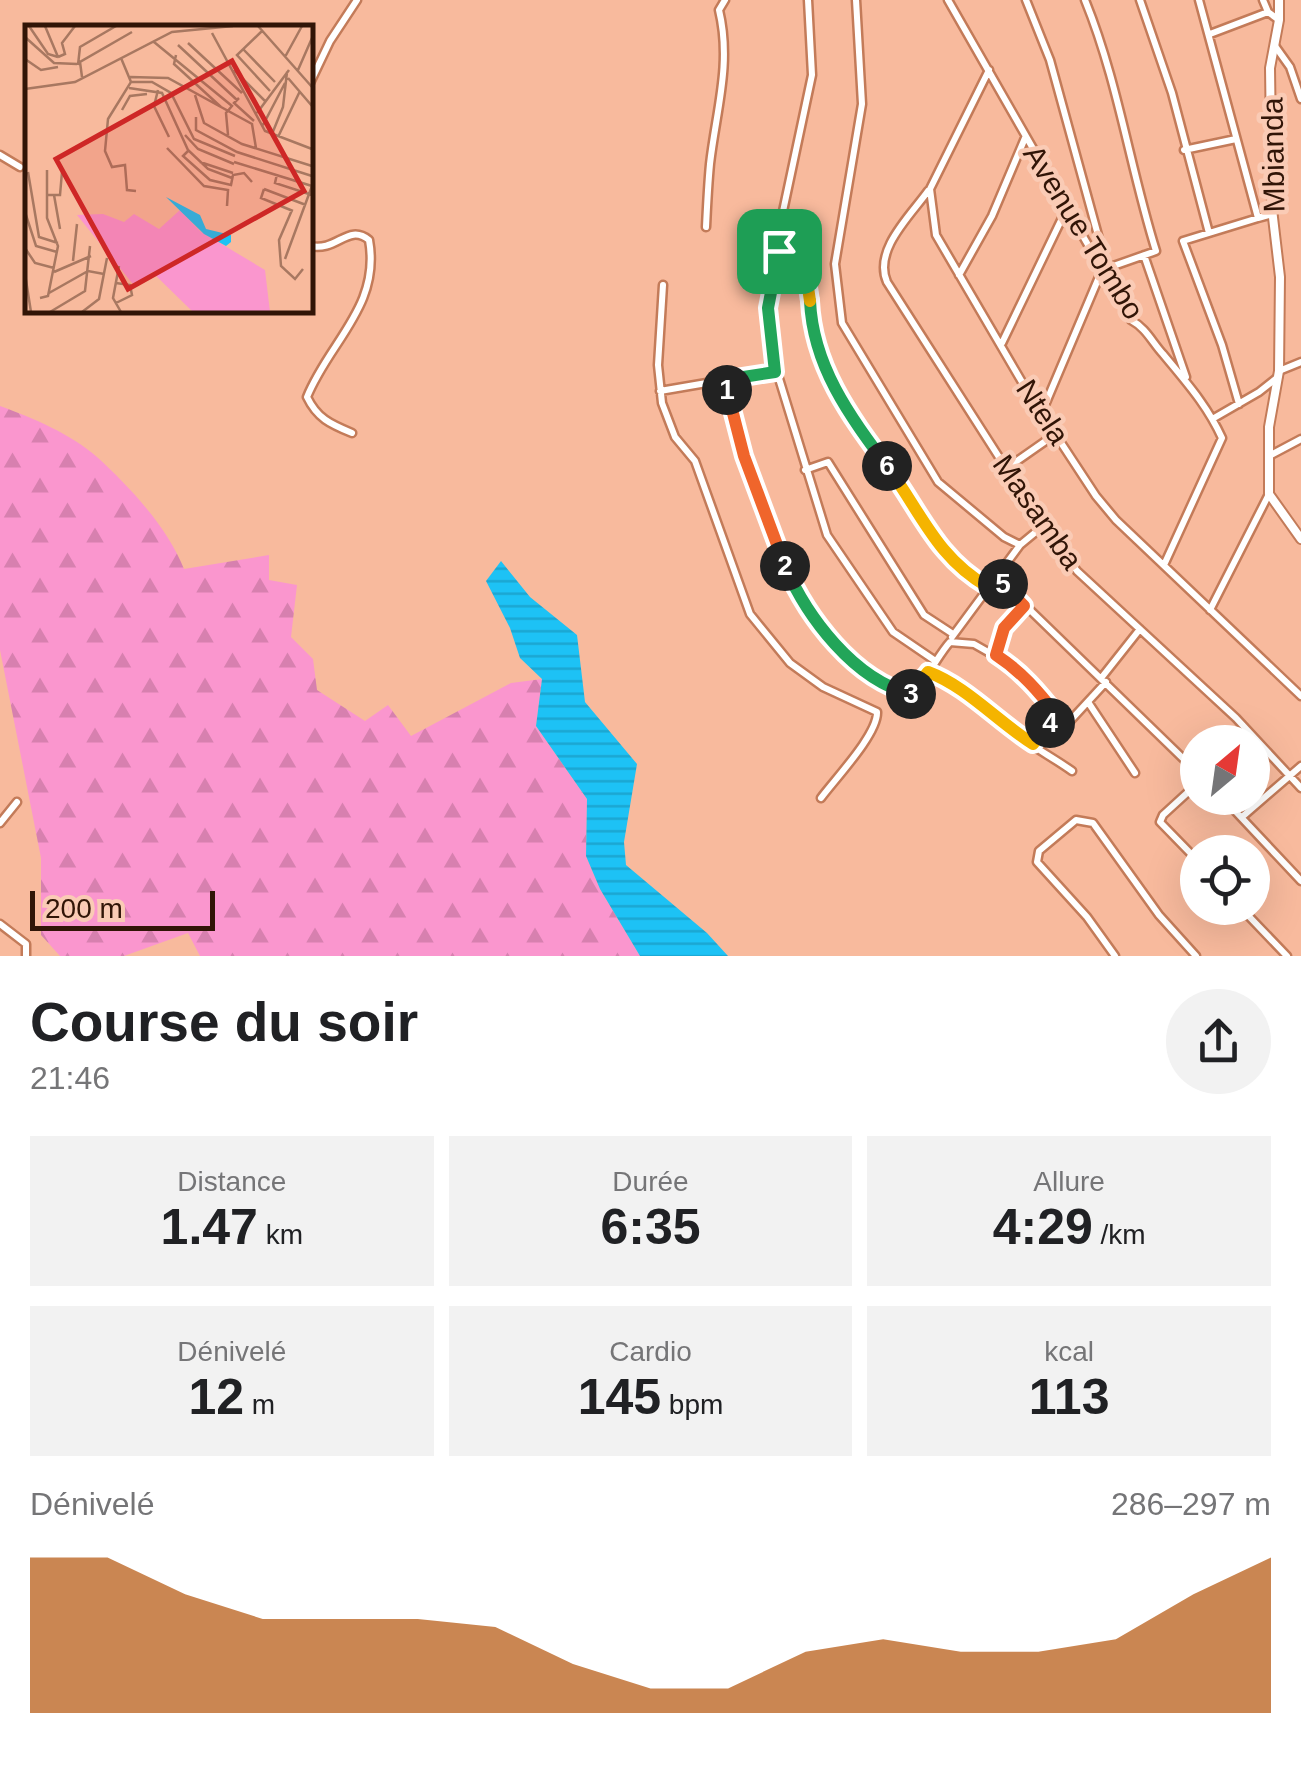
<!DOCTYPE html>
<html lang="fr">
<meta charset="utf-8">
<style>
:root{--surface:#fff;--page:#f2f2f2;--text:#202124;--muted:#757577;--accent:#b45309}
body{margin:0;font-family:Helvetica,sans-serif;background:var(--page);color:var(--text);height:100vh;display:flex;flex-direction:column;font-size:38px;white-space:nowrap}
*{box-sizing:border-box;margin:0}
p{font-size:32px;color:var(--muted)}
.icon{flex:none;width:55px;height:55px;fill:none;stroke:currentColor;stroke-width:2;stroke-linecap:round;stroke-linejoin:round}
.map{position:relative;height:956px;overflow:hidden}
.sheet{display:flex;flex-direction:column;background:var(--surface);flex:1}
.sheet>*{flex:none}
.needle{width:65px;rotate:29deg}
.fabs{position:absolute;left:1180px;top:725px;display:grid;gap:20px}
.fabs a{display:grid;place-items:center;width:90px;height:90px;border-radius:50%;background:var(--surface);box-shadow:0 10px 40px #0002;font-size:50px}
.scale{position:absolute;left:30px;bottom:25px;width:185px;box-sizing:border-box;padding-left:10px;border:5px solid #311507;border-top:0;font-size:28px;line-height:35px;white-space:nowrap;color:#311507;-webkit-text-stroke:8px #facbb5;paint-order:stroke}
.pin{position:absolute;display:grid;place-items:center;width:85px;height:85px;color:#fff;margin:-42px;border-radius:20px;box-shadow:0 5px 15px #0006}
.km{position:absolute;width:50px;height:50px;margin:-25px;border-radius:50%;background:#222;color:#fff;font-size:28px;line-height:50px;text-align:center}
.round{display:grid;place-items:center;flex:none;width:105px;height:105px;border-radius:52px;background:var(--page)}
.overview{display:flex;align-items:center;justify-content:space-between;height:170px;padding:0 30px}
h1{font-size:55px;font-weight:700;line-height:75px}
.metrics{display:grid;grid-template-columns:repeat(3,1fr);gap:15px;height:170px;padding:10px 30px}
.metrics div{display:grid;align-content:center;border-radius:0px;background:var(--page);text-align:center}
.metrics b{font-size:50px;font-weight:700}
.metrics small{font-size:28px;font-weight:400}
.metrics p{font-size:28px}
.chart{height:280px;padding:20px 30px}
.chart p{display:flex;justify-content:space-between}
.chart svg{width:100%;height:180px;margin-top:10px;fill:var(--accent);opacity:.7}
.map>svg:first-child{display:block}
.forest{fill:url(#forest-firs)}
.water{fill:url(#water-rules)}
.lines{fill:none;stroke-linecap:round;stroke-linejoin:round}
.minor-casing{stroke:#c37b59;stroke-width:11}
.tertiary-casing{stroke:#c37b59;stroke-width:12}
.minor{stroke:#fff;stroke-width:6}
.tertiary{stroke:#fff;stroke-width:8}
.split-1-casing{stroke:#fff;stroke-width:20}
.split-2-casing{stroke:#fff;stroke-width:20}
.split-3-casing{stroke:#fff;stroke-width:20}
.split-4-casing{stroke:#fff;stroke-width:20}
.split-5-casing{stroke:#fff;stroke-width:20}
.split-6-casing{stroke:#fff;stroke-width:20}
.split-7-casing{stroke:#fff;stroke-width:20}
.split-8-casing{stroke:#fff;stroke-width:20}
.split-1{stroke:#22a559;stroke-width:12}
.split-2{stroke:#f0652b;stroke-width:12}
.split-3{stroke:#22a559;stroke-width:12}
.split-4{stroke:#f5b400;stroke-width:12}
.split-5{stroke:#f0652b;stroke-width:12}
.split-6{stroke:#f5b400;stroke-width:12}
.split-7{stroke:#22a559;stroke-width:12}
.split-8{stroke:#f5b400;stroke-width:12}
.labels{text-anchor:middle;dominant-baseline:central;stroke-width:9;stroke-linejoin:round;paint-order:stroke}
.street-label{font-size:30px;fill:#311507;stroke:#facbb5}
.inset-road{fill:none;stroke:#a87861;stroke-width:2.5}
.view{fill:#ce2726;fill-opacity:0.15;stroke:#ce2726;stroke-width:5}
.inset-edge{fill:none;stroke:#311507;stroke-width:5}
</style>
<div class="map">
<svg width="1301" height="956" viewBox="0 0 1301 956">
<defs>
<pattern id="forest-firs" width="22" height="20" patternUnits="userSpaceOnUse" patternTransform="scale(2.5)"><rect width="22" height="20" fill="#fa96ce"/><path d="M5 1l3.5 6h-7zM16 11l3.5 6h-7z" fill="#d780af"/></pattern>
<pattern id="water-rules" width="6" height="5" patternUnits="userSpaceOnUse" patternTransform="scale(2.5)"><rect width="6" height="5" fill="#1dc2f5"/><path d="M0 2.5h6" fill="none" stroke="#1ba6d1"/></pattern>
</defs>
<rect width="100%" height="100%" fill="#f8ba9d"/>
<path class="forest" d="M0 406C33 418 71 434 97 457 130 487 168 528 184 569L269 555V580L297 585 291 637 313 659 317 690 365 721 388 705 411 736 511 683 542 679 536 726 587 799 586 856 600 889 640 956H200L188 933 124 956H60L41 935V858L0 650Z"/>
<path class="water" d="M501 561 530 597 577 635 585 702 637 764 624 842 626 865 707 933 728 956H640L600 889 586 856 587 799 536 726 542 679 520 658 510 628 486 581Z"/>
<g class="lines">
<g class="minor-casing">
<path id="minor" d="M808 0 812 75 782 216 769 308 773 359 827 535 893 632 934 660
M856 0 862 104 835 264 842 323 938 482 1004 537 1020 545
M948 0 1131 320C1146 328 1152 342 1163 354 1186 382 1207 405 1222 438L1164 565
M1026 0 1050 60 1107 268
M1140 0 1172 93 1209 233
M1199 0 1258 218 1273 214
M1263 0 1268 12 1279 20
M1210 34 1268 12
M1275 46 1290 67 1301 99
M989 70 930 189 936 235 1029 394 1096 496 1116 520 1301 696
M310 83 330 41 357 0
M1184 150 1236 139
M0 155 20 167
M928 191C911 215 873 250 887 282L1043 526 1077 571 1236 718 1301 788
M706 227C707 206 708 185 710 164 716 111 732 64 719 10L725 0
M310 246C337 252 348 223 369 240 381 306 329 342 307 397 317 418 330 424 352 433
M779 251 806 273 813 339 834 390 939 547 965 573 988 587
M1144 255 1186 377
M959 275 992 216 1025 138
M663 285 658 365 662 403 675 437 695 461 750 614 790 663 823 687 877 712C878 734 835 779 821 798
M1002 343 1066 210
M775 371 724 380C755 477 773 591 854 663 869 676 890 685 907 694 923 688 937 656 950 642L974 644 1018 669 1057 715 1033 744
M1279 371 1301 362
M660 391 724 380
M1239 404 1222 345 1183 241 1258 218
M1042 412 1102 270 1156 251C1130 168 1118 81 1085 0
M1214 418 1259 392 1278 377
M1269 456 1301 439
M1007 468 1057 433
M805 470 828 462 924 615 953 634
M995 576 1198 773
M1210 610 1269 494
M952 637 1020 545 1043 526
M996 655 1004 628 1024 606
M928 672C957 682 981 705 1005 725 1025 743 1051 756 1072 771
M1102 677 1140 629
M1088 702 1135 773
M1057 715 1066 722 1070 721 1106 682
M1198 783 1163 815 1160 822 1198 861
M1223 798 1301 881
M1242 817 1301 766
M0 823 17 802
M1241 908 1287 956
M0 924 26 944V956
M1115 956 1087 917 1037 862 1039 851 1076 820 1093 823 1159 915 1196 956"/>
</g>
<g class="tertiary-casing">
<path id="tertiary" d="M1279 0V20L1270 68 1272 209 1280 277 1279 371 1269 427V494L1301 539"/>
</g>
<use href="#minor" class="minor"/>
<use href="#tertiary" class="tertiary"/>
</g>
<g class="lines">
<g class="split-1-casing">
<path id="split-1" d="M727 390 724 380 775 372 768 308 779 251"/>
</g>
<g class="split-2-casing">
<path id="split-2" d="M727 390 744 456 785 566"/>
</g>
<g class="split-3-casing">
<path id="split-3" d="M785 566C807 617 854 680 911 694"/>
</g>
<g class="split-4-casing">
<path id="split-4" d="M911 694 928 672C966 686 997 721 1033 744L1050 723"/>
</g>
<g class="split-5-casing">
<path id="split-5" d="M1003 584 1024 606 1004 628 996 655C1022 672 1038 691 1057 715L1050 723"/>
</g>
<g class="split-6-casing">
<path id="split-6" d="M887 466C921 512 936 557 988 587L995 576 1003 584"/>
</g>
<g class="split-7-casing">
<path id="split-7" d="M810 301C813 366 849 415 887 466"/>
</g>
<g class="split-8-casing">
<path id="split-8" d="M779 251 806 274 810 301"/>
</g>
<use href="#split-1" class="split-1"/>
<use href="#split-2" class="split-2"/>
<use href="#split-3" class="split-3"/>
<use href="#split-4" class="split-4"/>
<use href="#split-5" class="split-5"/>
<use href="#split-6" class="split-6"/>
<use href="#split-7" class="split-7"/>
<use href="#split-8" class="split-8"/>
</g>
<g class="labels">
<g class="street-label">
<text transform="translate(1273 155) rotate(-91)">Mbianda</text>
<text transform="translate(1084 232) rotate(58)">Avenue Tombo</text>
<text transform="translate(1043 412) rotate(57)">Ntela</text>
<text transform="translate(1038 512) rotate(55)">Masamba</text>
</g>
</g>
<g transform="translate(25 25)">
<rect width="288" height="288" fill="#f8ba9d"/>
<path d="M155 185 175 206 240 245 245 287H168L127 247 114 260 107 258 52 190 78 189 99 197 109 189 134 204Z" fill="#fa96ce"/>
<path d="M141 172 175 190 181 204 206 210V217L201 221 179 209Z" fill="#1dc2f5"/>
<path class="inset-road" d="M4 1 23 29 33 32M20 1 33 32M233 1 287 62M237 6 212 30 245 66M187 8 240 106 287 124M0 12 29 38 52 39M129 17 207 81 201 88 203 110M163 18 217 68M153 20 212 75M218 24 250 57M151 30 149 39 196 82M33 32 40 29 37 18 50 1M260 32 277 1M96 33 106 57 83 94 80 126 87 142 100 140 102 165 111 166M0 34 16 45 33 42M53 40 55 22 91 1M209 45 240 76M273 45 287 13M57 52 55 37 107 7M105 52 143 53 227 99 231 123M263 53 287 81M106 57H127L146 68 169 114 210 131M104 63 137 68 163 125 183 144 207 153M0 64 50 57 147 7 208 1M133 65 129 81 144 112M170 70 179 98 217 119 287 141M214 73 209 78 229 96M97 85 105 71 122 69M232 88 264 45M171 92V105L212 127 287 151M238 100 260 58M247 109 258 82 262 47M160 110 173 124 209 139M253 112 275 66M142 123 179 161 203 165 202 181M163 126 158 131 185 155 206 160 208 150 219 148 227 157M175 137 208 148M209 137 287 161M3 147 14 212 33 218M252 149 250 158 287 170M239 164 236 173 268 186M239 164 281 180M22 170H35L37 147M29 170 35 204M267 185 254 215 256 241 270 254 278 244M0 187 11 221 32 227M0 223 10 238 29 243M260 234 287 161M48 236 52 199M94 241 88 273 96 287M29 247 66 231M0 249 6 287M91 258 105 260 107 270 91 278M24 268 63 246 79 249M15 273 23 271 33 221 22 193V145M25 287 60 266 65 221M57 287 74 274 82 233"/>
<path class="view" d="M207 36 279 166 103 264 31 134Z"/>
<rect width="288" height="288" class="inset-edge"/>
</g>
</svg>
<div class="fabs">
<a><svg class="needle" viewBox="-14 -14 28 28"><path d="M0-13l5 13h-10z" fill="#e53935"/><path d="M0 13l5-13h-10z" fill="#757577"/></svg></a>
<a><svg class="icon" aria-label="locate" viewBox="0 0 24 24"><circle cx="12" cy="12" r="6"/><path d="M12 2v4M12 18v4M2 12h4M18 12h4"/></svg></a>
</div>
<div class="scale">200 m</div>
<div class="pin" style="left:779px;top:251px;background:#1e9e55"><svg class="icon" aria-label="arrive" viewBox="0 0 24 24"><path d="M6 21V4h12l-3 4 3 4H6"/></svg></div>
<b class="km" style="left:727px;top:390px">1</b>
<b class="km" style="left:785px;top:566px">2</b>
<b class="km" style="left:911px;top:694px">3</b>
<b class="km" style="left:1050px;top:723px">4</b>
<b class="km" style="left:1003px;top:584px">5</b>
<b class="km" style="left:887px;top:466px">6</b>
</div>
<section class="sheet">
<div class="overview"><div><h1>Course du soir</h1><p>21:46</p></div><a class="round"><svg class="icon" aria-label="share" viewBox="0 0 24 24"><path d="M12 15V3M7 8l5-5 5 5M5 13v7h14v-7"/></svg></a></div>
<div class="metrics">
<div><p>Distance</p><b>1.47<small> km</small></b></div>
<div><p>Durée</p><b>6:35</b></div>
<div><p>Allure</p><b>4:29<small> /km</small></b></div>
</div>
<div class="metrics">
<div><p>Dénivelé</p><b>12<small> m</small></b></div>
<div><p>Cardio</p><b>145<small> bpm</small></b></div>
<div><p>kcal</p><b>113</b></div>
</div>
<div class="chart"><p><span>Dénivelé</span>286–297 m</p>
<svg viewBox="0 0 160 44" preserveAspectRatio="none"><path d="M0 44V6L10 6L20 15L30 21L40 21L50 21L60 23L70 32L80 38L90 38L100 29L110 26L120 29L130 29L140 26L150 15L160 6V44z"/></svg>
</div>
</section>
